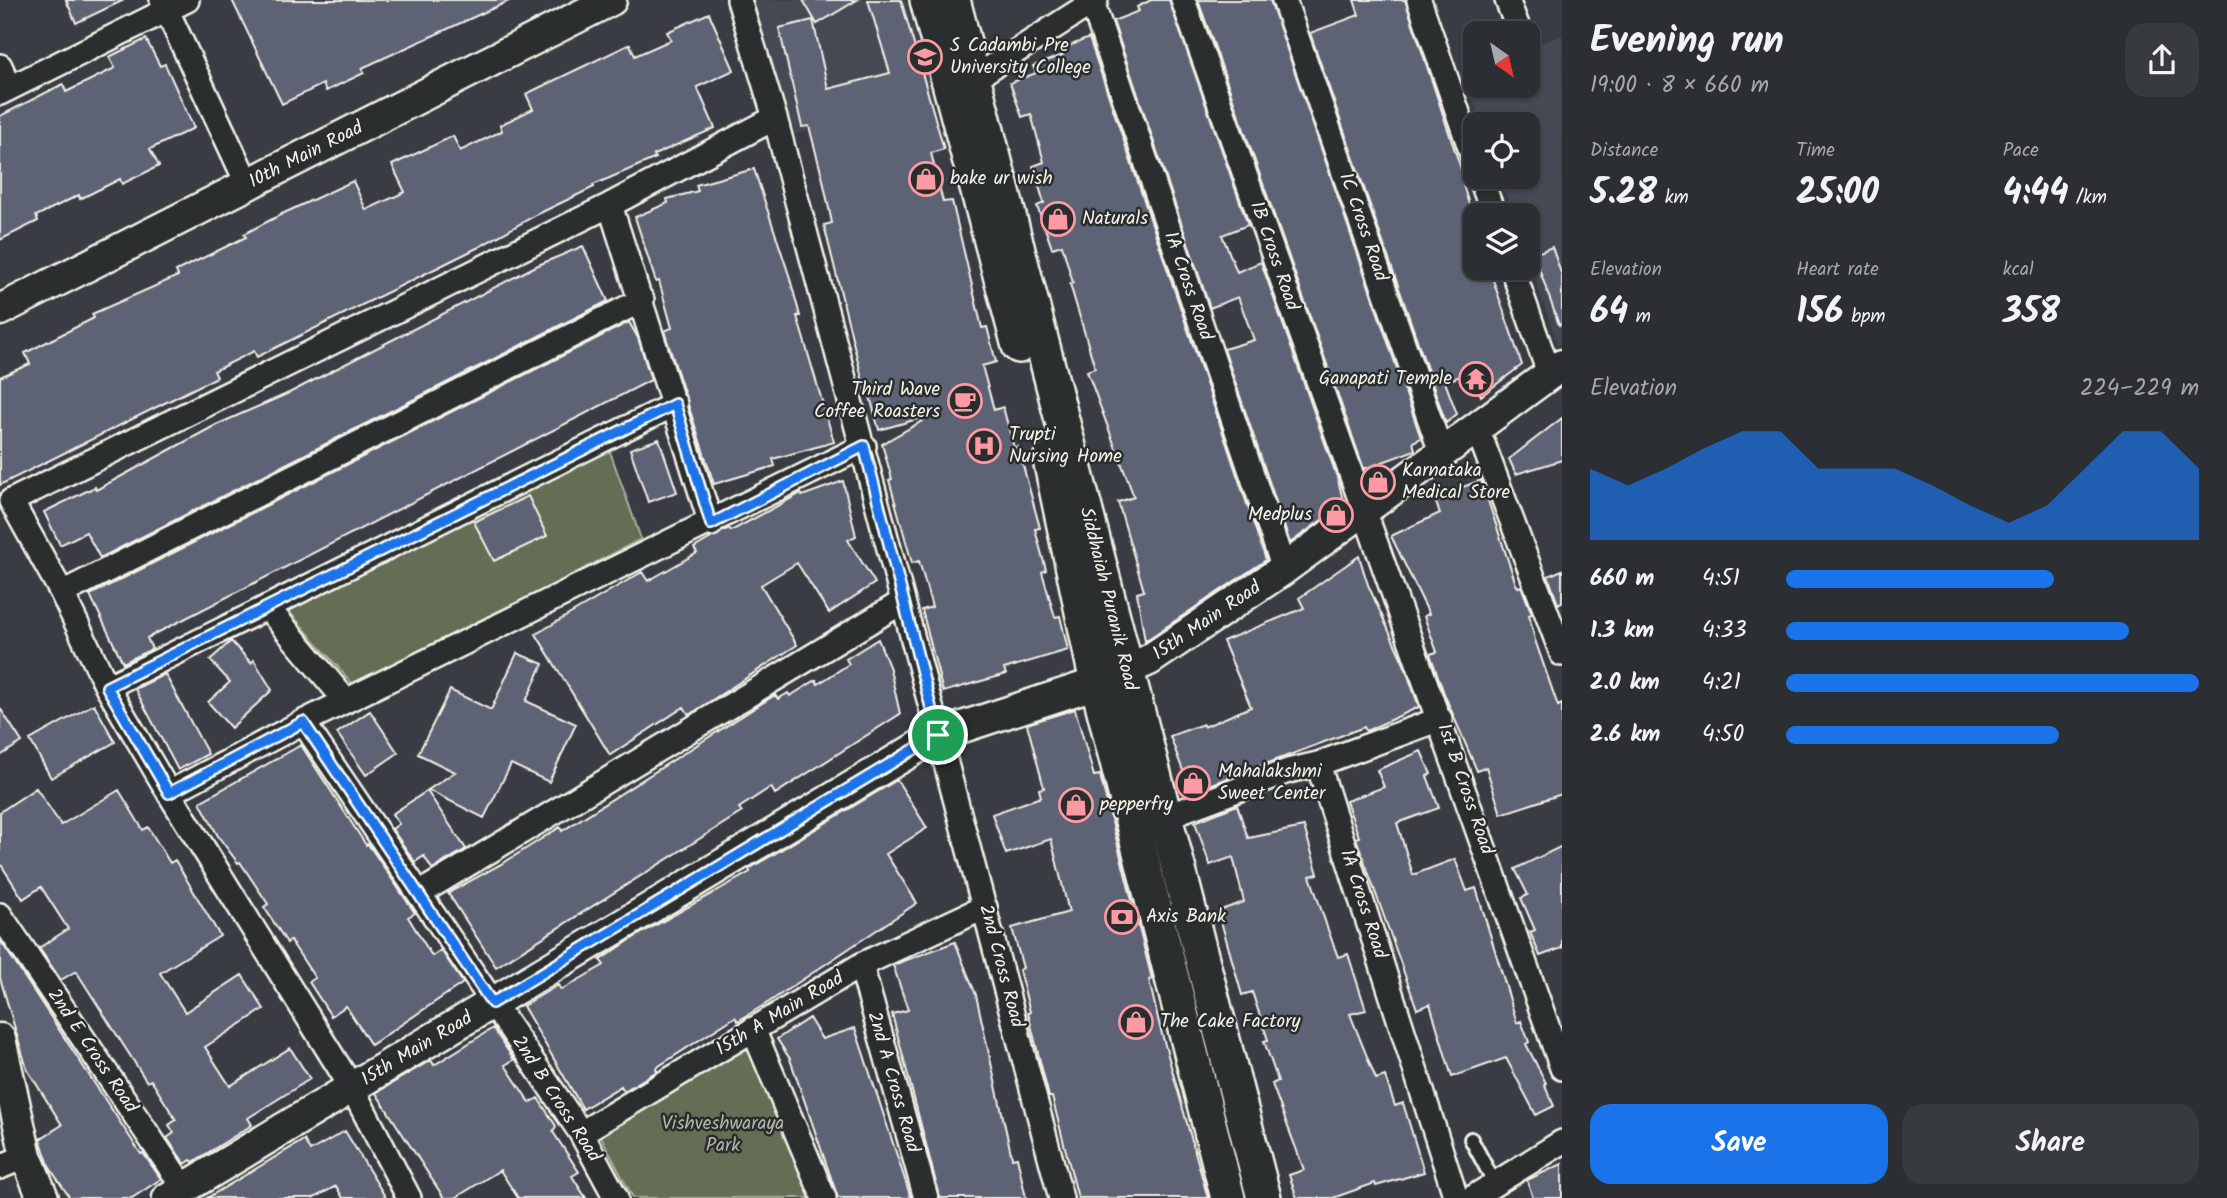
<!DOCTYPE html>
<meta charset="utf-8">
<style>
:root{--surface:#2b2e32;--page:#373a3e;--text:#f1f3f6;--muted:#a6a8ac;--line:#474a4d;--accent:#1a73e8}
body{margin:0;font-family:Kalam,sans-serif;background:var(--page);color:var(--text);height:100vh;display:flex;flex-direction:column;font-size:26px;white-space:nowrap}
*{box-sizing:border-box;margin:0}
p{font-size:23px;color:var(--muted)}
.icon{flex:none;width:38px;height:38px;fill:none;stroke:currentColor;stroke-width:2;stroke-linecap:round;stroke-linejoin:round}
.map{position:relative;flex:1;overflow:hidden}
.details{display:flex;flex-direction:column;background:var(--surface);width:665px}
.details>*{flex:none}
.needle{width:46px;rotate:146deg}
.controls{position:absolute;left:1463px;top:21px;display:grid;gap:14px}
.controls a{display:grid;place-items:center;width:77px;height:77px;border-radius:14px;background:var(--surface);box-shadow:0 2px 5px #0004,0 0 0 2px var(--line);font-size:35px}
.pin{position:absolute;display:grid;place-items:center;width:60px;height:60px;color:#fff;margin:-30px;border:4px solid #fff;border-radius:50%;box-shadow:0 2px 7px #0007}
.round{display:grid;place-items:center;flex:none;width:74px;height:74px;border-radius:21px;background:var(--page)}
.summary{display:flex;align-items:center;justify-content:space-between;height:119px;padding:0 28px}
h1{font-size:38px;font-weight:700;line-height:52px}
.metrics{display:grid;grid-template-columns:repeat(3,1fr);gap:10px;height:119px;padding:7px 28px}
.metrics div{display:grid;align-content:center}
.metrics b{font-size:35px;font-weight:700}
.metrics small{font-size:19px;font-weight:400}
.metrics p{font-size:19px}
.chart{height:196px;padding:14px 28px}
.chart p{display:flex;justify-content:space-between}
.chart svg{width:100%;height:126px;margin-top:7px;fill:var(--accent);opacity:.7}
.primary-button{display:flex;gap:14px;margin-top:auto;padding:14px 28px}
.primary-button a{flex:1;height:80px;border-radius:21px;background:var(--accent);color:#fff;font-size:28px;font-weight:700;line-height:80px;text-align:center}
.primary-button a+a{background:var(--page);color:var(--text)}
ul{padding:0 28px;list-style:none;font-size:23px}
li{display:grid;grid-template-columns:112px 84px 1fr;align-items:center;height:52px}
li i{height:18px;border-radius:9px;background:var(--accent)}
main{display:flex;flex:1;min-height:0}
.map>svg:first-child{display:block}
.built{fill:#444852}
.green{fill:#636e55;stroke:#acb09e;stroke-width:2}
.building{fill:#5d6274;stroke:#f4f1e8;stroke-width:2}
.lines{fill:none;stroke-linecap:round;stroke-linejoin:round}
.service-casing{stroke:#f4f1e8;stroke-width:18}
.minor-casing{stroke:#f4f1e8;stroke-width:28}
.tertiary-casing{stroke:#f4f1e8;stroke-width:35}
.secondary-casing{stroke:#f4f1e8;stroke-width:38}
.service{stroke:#2a2d2e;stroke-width:12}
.minor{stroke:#2a2d2e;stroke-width:23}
.tertiary{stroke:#2a2d2e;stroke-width:30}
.secondary{stroke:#2a2d2e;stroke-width:33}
.route-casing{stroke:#fff;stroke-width:14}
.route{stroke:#1a73e8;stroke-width:9}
.labels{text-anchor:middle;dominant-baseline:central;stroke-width:5;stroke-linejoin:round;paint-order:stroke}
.poi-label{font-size:19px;fill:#f4f1e8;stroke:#2a2d2e;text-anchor:start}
.street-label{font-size:19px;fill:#f4f1e8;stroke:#2a2d2e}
.park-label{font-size:19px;fill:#b3b6a6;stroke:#2a2d2e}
</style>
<main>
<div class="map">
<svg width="1562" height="1198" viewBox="0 0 1562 1198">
<rect width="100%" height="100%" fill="#393d43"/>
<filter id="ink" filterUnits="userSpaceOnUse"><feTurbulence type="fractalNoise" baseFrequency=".0143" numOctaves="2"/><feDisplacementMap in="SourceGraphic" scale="14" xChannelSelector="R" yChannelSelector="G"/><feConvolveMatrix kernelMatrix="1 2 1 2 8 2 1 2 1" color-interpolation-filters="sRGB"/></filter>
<g filter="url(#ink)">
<path class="built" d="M754 0H905L934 103 791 135Z
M1562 35V343L1558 346 1528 258V215H1513L1500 177H1528V124H1482L1464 73 1475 68V86H1528V48Z"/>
<path class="green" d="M607 443 641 539 356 688 285 607Z
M755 1042 818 1198H633L599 1133Z"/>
<path class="building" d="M66 0H124L76 23Z
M232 0H511L362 68 364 73 326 91 323 84 282 104Z
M803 0H857L817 24Z
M868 0H901L944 149 931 153 943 202 952 201 982 328 987 327 996 362 982 366 994 410 1003 407 1014 448 1018 447 1040 528 1035 529 1046 570 1042 572 1055 617 1060 616 1068 650 1004 669 1006 674 943 692 922 610 932 607 919 561 912 563 889 480 892 479 882 444 922 421 921 418 879 430 869 393 866 394 824 225 832 223 823 180 809 126 802 127 779 28 813 20 828 89 890 73Z
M1151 0H1169L1248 225 1222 235 1237 272 1261 262 1338 480 1344 504 1290 543 1224 349 1254 340 1238 297 1210 308 1113 21 1139 11 1137 7Z
M1198 0H1270L1421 438 1413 442 1415 450 1364 469Z
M1354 0H1405L1466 184 1463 185 1475 224V268H1489L1522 365 1481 396 1470 372 1445 382 1457 414 1446 423 1310 33 1359 15Z
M709 13 734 70 697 87 715 128 654 155 656 158 593 185 594 187 536 215 477 248 257 357 254 351 214 371 217 377 0 485V377L30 364 25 353 94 318 92 314 178 276 176 271 246 237 244 234 282 214 353 181 366 210 405 192 392 165 453 136 460 151 502 131 500 125 533 109 526 94 630 44 635 56 671 40 667 32Z
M1089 38 1266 560 1145 641 1137 593 1144 591 1118 502 1134 497 1087 371 1095 368 1070 284 1073 283 1062 245 1052 248 1037 206 1044 203 1033 166 1044 162 1031 114 1022 117 1010 83 1036 73 1033 66 1063 55 1061 49Z
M146 39 160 66 165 64 194 128 150 149 159 166 122 184 120 179 80 199 79 195 36 216 38 221 0 240V116L63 84 66 92 115 68 109 57Z
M754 169 789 275 800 316H797L834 442 773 459 775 466 714 484 664 331 672 328 659 281 656 282 635 217 668 203 667 199 698 191 696 185Z
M583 246 608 301 100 558 86 532 60 545 44 512 95 487 96 490 216 425 289 393 536 266Z
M1552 247 1562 276V324L1559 325 1534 254Z
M629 322 638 338 651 380 147 638 152 649 123 663 90 595Z
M1562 418V460L1516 474 1509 459Z
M659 439 677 492 648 502 630 449Z
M1481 480 1516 584 1518 587 1521 586 1532 614 1529 615 1535 640 1558 706 1562 704V794L1501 814 1486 767 1477 771 1445 696 1430 654 1437 652 1424 616 1429 614 1391 536 1440 513 1434 498Z
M843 481 856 536 848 540 875 583 829 613 797 563 761 585 797 645 689 715 684 707 610 755 536 634 642 572 648 581 697 553 694 548 723 531 729 528 731 531 801 493 802 496Z
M528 496 547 536 494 561 474 522Z
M1359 556 1368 585 1404 664 1419 707 1366 731 1364 727 1191 792 1170 736 1203 724 1204 727 1251 707 1223 641 1304 608 1299 598Z
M1562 570V602L1558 604 1548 576Z
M878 639 890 669 900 714 775 794 771 787 739 808 742 812 496 967 448 893 505 862 560 827 562 831 775 695 778 699 788 693 790 696 816 680 818 684 849 664 846 659Z
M231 641 251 663 254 660 272 690 231 728 208 702 230 682 210 660Z
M517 653 543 664 526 701 576 724 549 782 511 764 484 818 428 790 455 772 418 754 450 690 491 710Z
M165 674 208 754 178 770 135 689Z
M94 704 115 742 51 778 30 740Z
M0 708 22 742 0 756Z
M1075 709 1094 776 1100 775 1152 979 1149 980 1160 1027 1208 1198H1078L1052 1097H1049L1028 1013 1030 1012 1019 970 1023 968 1012 928 1069 912 1051 839 1006 854 992 814 1041 797 1039 789 1044 788 1027 724Z
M370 711 398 753 366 775 337 733Z
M301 745 366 845 368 844 415 913 408 917 432 956 441 950 463 983 371 1045 346 1006 331 1016 309 982 315 978 290 940 287 943 264 907 268 904 240 862 238 863 218 836 200 802Z
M1421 751 1431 774 1427 776 1439 808 1397 823 1413 875 1455 859 1467 891 1476 888 1517 1023 1521 1021 1529 1042 1526 1044 1546 1083 1544 1084 1554 1106 1536 1115 1506 1058 1452 1077 1430 1004 1417 1009 1356 838 1359 837 1346 801 1384 787 1377 770Z
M897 780 927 828 886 854 917 903 769 1002 738 1021 735 1017 656 1068 657 1071 624 1091 621 1086 583 1109 523 1006 558 985 561 990 604 965 600 960 635 937 750 872 749 869Z
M36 788 61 825 119 790 143 830 148 827 170 863 175 860 220 936 160 973 185 1012 242 975 264 1009 205 1047 230 1086 290 1048 310 1079 248 1118 252 1125 193 1162 191 1160 185 1164 167 1138 174 1133 169 1125 176 1120 151 1080 147 1082 76 971 61 980 39 948 68 929 41 887 23 899 0 863V812Z
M427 791 466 849 432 869 424 856 415 862 392 829 399 824 392 814Z
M1237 805 1248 838 1304 827 1318 874 1310 876 1327 927 1338 957 1348 954 1366 1010 1350 1014 1376 1079 1385 1076 1395 1106 1403 1103 1424 1172 1376 1186 1375 1183 1333 1198H1297L1289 1175 1304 1170 1272 1084 1278 1081 1264 1041 1268 1040 1252 992 1242 995 1218 911 1244 902 1233 857 1210 865 1195 822Z
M1562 846V948L1540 956 1530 932 1535 930 1521 898 1528 895 1515 869Z
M0 940 141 1154 143 1153 161 1179 132 1198H70L50 1168 40 1139 62 1125 27 1069 0 978Z
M955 942 976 995 1012 1158 1017 1157 1026 1198H940L892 1014 908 1010 893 965Z
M809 1018 822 1039 855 1028 911 1198H838L790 1059 777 1039Z
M493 1028 514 1060 505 1065 530 1103 538 1098 556 1126 553 1132 579 1172 572 1176 586 1198H518L500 1170 455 1198H444L376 1093 431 1060 434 1065Z
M345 1131 386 1198H343L336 1186 314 1198H207L304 1140 310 1151Z
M1562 1164V1198H1533L1527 1180Z"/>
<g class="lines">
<g class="service-casing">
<path id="service" d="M1471 1139 1495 1184"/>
</g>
<g class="minor-casing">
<path id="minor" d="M162 0 248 185
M1183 0 1562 1068
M1284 0 1442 455
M1419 0 1475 162
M1507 0 1520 33
M1092 2 1284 569
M0 66 10 88
M964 85 1096 0
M0 93 187 0
M775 118 1061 1198
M1480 177 1494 215
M610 205 711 524
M1512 268 1549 373
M1477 428 1562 654
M62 593 642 300
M267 607 346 701
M107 687 675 404
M303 722 581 1133 616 1198
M1318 764 1440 719
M169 793 303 722 864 446
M1165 817 1288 771 1318 764 1456 1198
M420 893 902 602
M0 915 184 1188
M861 965 926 1198
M753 1029 824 1198
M581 1133 861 965 985 907
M0 1167 26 1156
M409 1198 352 1088 169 793 107 687 62 593 11 501 610 205 775 118 739 0
M1472 1198 1562 1142"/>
</g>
<g class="tertiary-casing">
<path id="tertiary" d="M0 310 611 0
M0 1039 26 1156 43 1198
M168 1198 938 735 1097 683 1149 660 1284 569 1562 365"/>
</g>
<g class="secondary-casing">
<path id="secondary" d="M927 0 1019 346
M953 0 1264 1198
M1050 459 1097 683 1228 1198"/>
</g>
<use href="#service" class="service"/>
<use href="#minor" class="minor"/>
<use href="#tertiary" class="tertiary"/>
<use href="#secondary" class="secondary"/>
</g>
</g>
<g class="lines" filter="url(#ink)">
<g class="route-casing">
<path id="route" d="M675 404 711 524 864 446 938 735 492 1003 303 722 169 793 107 687Z"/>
</g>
<use href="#route" class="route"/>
</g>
<defs>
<g id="university-ring" transform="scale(1.75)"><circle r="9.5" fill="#2a2d2e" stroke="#ff9aa2" stroke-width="1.5"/><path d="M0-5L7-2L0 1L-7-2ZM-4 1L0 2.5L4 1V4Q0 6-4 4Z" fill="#ff9aa2"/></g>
<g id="shop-ring" transform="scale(1.75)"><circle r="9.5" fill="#2a2d2e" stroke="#ff9aa2" stroke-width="1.5"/><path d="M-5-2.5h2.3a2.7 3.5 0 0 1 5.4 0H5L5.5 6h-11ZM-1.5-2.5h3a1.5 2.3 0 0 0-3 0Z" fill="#ff9aa2"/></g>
<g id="temple-ring" transform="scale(1.75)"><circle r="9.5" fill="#2a2d2e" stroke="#ff9aa2" stroke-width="1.5"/><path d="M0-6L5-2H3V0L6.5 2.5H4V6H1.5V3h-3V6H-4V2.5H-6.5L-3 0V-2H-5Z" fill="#ff9aa2"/></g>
<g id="cafe-ring" transform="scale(1.75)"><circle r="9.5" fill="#2a2d2e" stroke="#ff9aa2" stroke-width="1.5"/><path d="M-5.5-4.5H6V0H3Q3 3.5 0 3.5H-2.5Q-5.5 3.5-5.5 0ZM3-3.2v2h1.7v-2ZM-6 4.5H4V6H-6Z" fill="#ff9aa2"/></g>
<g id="hospital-ring" transform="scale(1.75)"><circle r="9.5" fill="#2a2d2e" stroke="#ff9aa2" stroke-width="1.5"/><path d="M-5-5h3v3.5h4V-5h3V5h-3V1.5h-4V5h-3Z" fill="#ff9aa2"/></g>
<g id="bank-ring" transform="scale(1.75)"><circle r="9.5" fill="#2a2d2e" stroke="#ff9aa2" stroke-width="1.5"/><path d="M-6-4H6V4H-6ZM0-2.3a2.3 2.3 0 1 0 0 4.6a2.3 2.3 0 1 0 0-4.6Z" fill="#ff9aa2"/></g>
</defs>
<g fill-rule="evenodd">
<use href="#university-ring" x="925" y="57"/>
<use href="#shop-ring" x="926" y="179"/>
<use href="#shop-ring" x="1058" y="219"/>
<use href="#temple-ring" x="1476" y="379"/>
<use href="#cafe-ring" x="965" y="401"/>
<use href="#hospital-ring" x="984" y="446"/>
<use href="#shop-ring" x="1378" y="482"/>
<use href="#shop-ring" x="1336" y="515"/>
<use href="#shop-ring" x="1193" y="783"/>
<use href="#shop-ring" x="1076" y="805"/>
<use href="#bank-ring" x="1122" y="917"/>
<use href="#shop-ring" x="1136" y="1022"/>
</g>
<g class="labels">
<g class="poi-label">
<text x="950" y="46">S Cadambi Pre<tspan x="950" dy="22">University College</tspan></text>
<text x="950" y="179">bake ur wish</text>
<text x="1082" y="219">Naturals</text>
<text x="1452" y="379" text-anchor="end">Ganapati Temple</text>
<text x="940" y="390" text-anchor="end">Third Wave<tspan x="940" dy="22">Coffee Roasters</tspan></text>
<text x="1009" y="435">Trupti<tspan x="1009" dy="22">Nursing Home</tspan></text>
<text x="1402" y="471">Karnataka<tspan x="1402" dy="22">Medical Store</tspan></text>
<text x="1312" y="515" text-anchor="end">Medplus</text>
<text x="1218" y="772">Mahalakshmi<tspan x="1218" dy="22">Sweet Center</tspan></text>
<text x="1100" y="805">pepperfry</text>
<text x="1146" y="917">Axis Bank</text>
<text x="1160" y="1022">The Cake Factory</text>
</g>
<g class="street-label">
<text transform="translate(306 155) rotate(-27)">10th Main Road</text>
<text transform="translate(1363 227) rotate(71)">1C Cross Road</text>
<text transform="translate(1274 256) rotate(71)">1B Cross Road</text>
<text transform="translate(1188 286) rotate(71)">1A Cross Road</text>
<text transform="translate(1108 599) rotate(76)">Siddhaiah Puranik Road</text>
<text transform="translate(1207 621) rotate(-34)">15th Main Road</text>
<text transform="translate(1465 789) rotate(71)">1st B Cross Road</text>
<text transform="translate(1363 904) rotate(72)">1A Cross Road</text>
<text transform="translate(1001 966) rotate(75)">2nd Cross Road</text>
<text transform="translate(780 1014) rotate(-31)">15th A Main Road</text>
<text transform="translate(417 1049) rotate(-31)">15th Main Road</text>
<text transform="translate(92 1051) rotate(56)">2nd E Cross Road</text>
<text transform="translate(893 1082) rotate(74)">2nd A Cross Road</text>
<text transform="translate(556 1099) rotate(57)">2nd B Cross Road</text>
</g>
<g class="park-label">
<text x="723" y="1124">Vishveshwaraya<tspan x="723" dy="22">Park</tspan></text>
</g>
</g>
</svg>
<div class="controls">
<a><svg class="needle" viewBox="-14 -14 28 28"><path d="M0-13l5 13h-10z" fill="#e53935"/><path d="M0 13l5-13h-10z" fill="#a6a8ac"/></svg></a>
<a><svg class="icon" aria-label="locate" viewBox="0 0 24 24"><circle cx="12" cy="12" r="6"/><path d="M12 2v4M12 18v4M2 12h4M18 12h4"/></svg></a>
<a><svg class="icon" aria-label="layers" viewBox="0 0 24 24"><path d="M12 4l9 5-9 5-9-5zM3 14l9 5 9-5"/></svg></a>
</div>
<div class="pin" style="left:938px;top:735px;background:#1e9e55"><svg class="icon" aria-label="arrive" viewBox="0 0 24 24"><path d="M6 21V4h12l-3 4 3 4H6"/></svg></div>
</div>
<section class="details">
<div class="summary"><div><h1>Evening run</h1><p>19:00 · 8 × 660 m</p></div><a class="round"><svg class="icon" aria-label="share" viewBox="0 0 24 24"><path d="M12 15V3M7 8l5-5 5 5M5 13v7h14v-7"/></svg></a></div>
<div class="metrics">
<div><p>Distance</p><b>5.28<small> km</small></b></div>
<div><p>Time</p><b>25:00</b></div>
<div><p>Pace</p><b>4:44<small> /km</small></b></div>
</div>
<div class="metrics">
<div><p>Elevation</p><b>64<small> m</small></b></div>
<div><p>Heart rate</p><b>156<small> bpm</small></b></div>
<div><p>kcal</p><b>358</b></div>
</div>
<div class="chart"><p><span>Elevation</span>224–229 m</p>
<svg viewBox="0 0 160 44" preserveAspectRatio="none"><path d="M0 44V19L10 25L20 19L30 12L40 6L50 6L60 19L70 19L80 19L90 25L100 32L110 38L120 32L130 19L140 6L150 6L160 19V44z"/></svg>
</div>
<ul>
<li><b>660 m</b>4:51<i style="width:65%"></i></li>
<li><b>1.3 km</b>4:33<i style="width:83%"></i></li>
<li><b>2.0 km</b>4:21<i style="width:100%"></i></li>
<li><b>2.6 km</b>4:50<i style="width:66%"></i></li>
</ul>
<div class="primary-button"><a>Save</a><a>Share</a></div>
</section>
</main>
